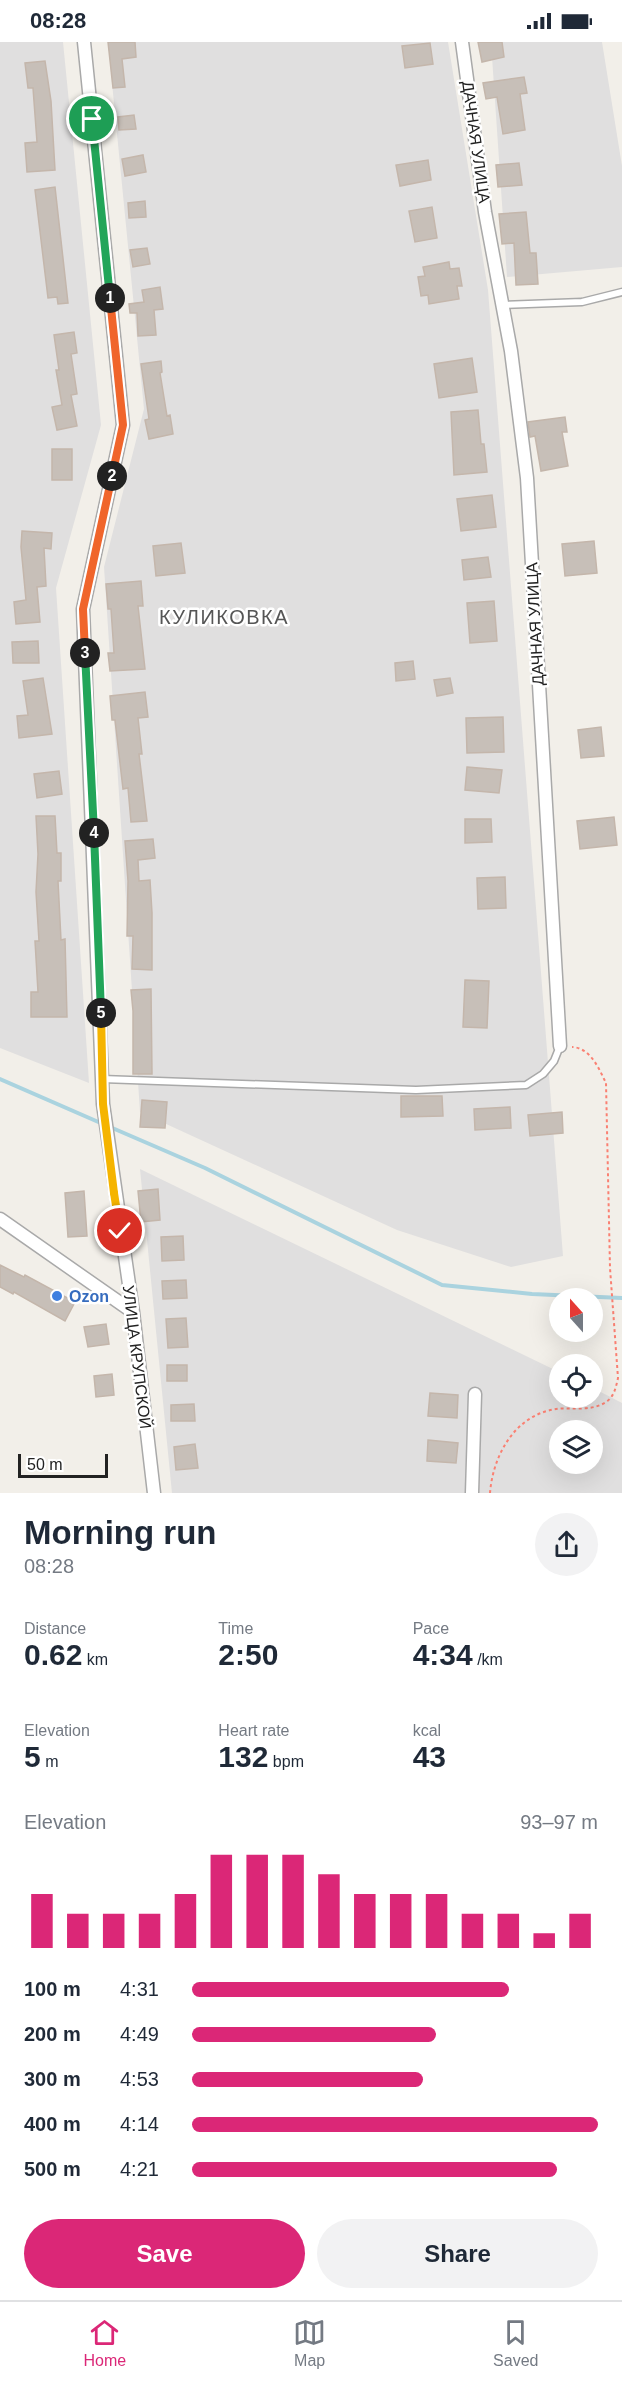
<!DOCTYPE html>
<meta charset="utf-8">
<style>
:root{--surface:#fff;--page:#f2f2f3;--text:#1f2937;--muted:#747a83;--line:#e0e1e3;--accent:#db2777}
body{margin:0;font-family:Arial,sans-serif;background:var(--page);color:var(--text);height:100vh;display:flex;flex-direction:column;font-size:22px;white-space:nowrap}
*{box-sizing:border-box;margin:0}
p{font-size:20px;color:var(--muted)}
.icon{flex:none;width:33px;height:33px;fill:none;stroke:currentColor;stroke-width:2;stroke-linecap:round;stroke-linejoin:round}
.map{position:relative;height:1451px;overflow:hidden}
.panel{display:flex;flex-direction:column;background:var(--surface);flex:1}
.panel>*{flex:none}
.needle{width:39px;rotate:339deg}
.buttons{position:absolute;left:549px;top:1246px;display:grid;gap:12px}
.buttons a{display:grid;place-items:center;width:54px;height:54px;border-radius:50%;background:var(--surface);box-shadow:0 6px 24px #0002;font-size:30px}
.scale{position:absolute;left:18px;bottom:15px;width:90px;box-sizing:border-box;padding-left:6px;border:3px solid #222;border-top:0;font-size:16px;line-height:21px;white-space:nowrap;color:#222;-webkit-text-stroke:4px #fff;paint-order:stroke}
.pin{position:absolute;display:grid;place-items:center;width:51px;height:51px;color:#fff;margin:-26px;border:3px solid #fff;border-radius:50%;box-shadow:0 2px 6px #0007}
.km{position:absolute;width:30px;height:30px;margin:-15px;border-radius:50%;background:#222;color:#fff;font-size:16px;line-height:30px;text-align:center}
.round{display:grid;place-items:center;flex:none;width:63px;height:63px;border-radius:32px;background:var(--page)}
.head{display:flex;align-items:center;justify-content:space-between;height:102px;padding:0 24px}
h1{font-size:33px;font-weight:800;line-height:45px}
.figures{display:grid;grid-template-columns:repeat(3,1fr);gap:9px;height:102px;padding:6px 24px}
.figures div{display:grid;align-content:center}
.figures b{font-size:30px;font-weight:800}
.figures small{font-size:16px;font-weight:400}
.figures p{font-size:16px}
.chart{height:168px;padding:12px 24px}
.chart p{display:flex;justify-content:space-between}
.chart svg{width:100%;height:108px;margin-top:6px;stroke:var(--accent);stroke-width:6}
.cta{display:flex;gap:12px;margin-top:auto;padding:12px 24px}
.cta a{flex:1;height:69px;border-radius:36px;background:var(--accent);color:#fff;font-size:24px;font-weight:800;line-height:69px;text-align:center}
.cta a+a{background:var(--page);color:var(--text)}
ul{padding:0 24px;list-style:none;font-size:20px}
li{display:grid;grid-template-columns:96px 72px 1fr;align-items:center;height:45px}
li i{height:15px;border-radius:8px;background:var(--accent)}
.status{display:flex;justify-content:space-between;align-items:center;height:42px;padding:0 30px;background:var(--surface);direction:ltr}
.status svg{height:16px;fill:currentColor}
.dock{display:flex;justify-content:space-around;align-items:center;height:84px;border-top:2px solid var(--line);background:var(--surface);font-size:16px;color:var(--muted)}
.dock a{display:grid;justify-items:center;gap:3px}
.dock .on{color:var(--accent)}
.map>svg:first-child{display:block}
.residential{fill:#e0dfdf;fill-rule:evenodd}
.lines{fill:none;stroke-linecap:round;stroke-linejoin:round}
.stream{stroke:#aad3df;stroke-width:4}
.building{fill:#c7bfb8;stroke:#c4b6ab;stroke-width:1.5}
.service-casing{stroke:#a9a9a9;stroke-width:9}
.minor-casing{stroke:#a9a9a9;stroke-width:15}
.path{stroke:#fa8072;stroke-width:2;stroke-dasharray:3 3;stroke-linecap:butt}
.service{stroke:#fff;stroke-width:6}
.minor{stroke:#fff;stroke-width:12}
.split-1-casing{stroke:#fff;stroke-width:12}
.split-2-casing{stroke:#fff;stroke-width:12}
.split-3-casing{stroke:#fff;stroke-width:12}
.split-4-casing{stroke:#fff;stroke-width:12}
.split-5-casing{stroke:#fff;stroke-width:12}
.split-6-casing{stroke:#fff;stroke-width:12}
.split-7-casing{stroke:#fff;stroke-width:12}
.split-1{stroke:#22a559;stroke-width:8}
.split-2{stroke:#f0652b;stroke-width:8}
.split-3{stroke:#f0652b;stroke-width:8}
.split-4{stroke:#22a559;stroke-width:8}
.split-5{stroke:#22a559;stroke-width:8}
.split-6{stroke:#f5b400;stroke-width:8}
.split-7{stroke:#f5b400;stroke-width:8}
.shop-dot{fill:#3f7fe0;stroke:#fff;stroke-width:2}
.labels{text-anchor:middle;dominant-baseline:central;stroke-width:5;stroke-linejoin:round;paint-order:stroke}
.street-label{font-size:16px;fill:#222;stroke:#fff}
.shop-label{font-size:16px;font-weight:bold;fill:#366cbe;stroke:#fff;text-anchor:start}
.quarter-label{font-size:20px;letter-spacing:1.5px;fill:#555;stroke:#fff}
</style>
<div class="status"><b>08:28</b><svg viewBox="0 0 49 12"><path d="M0 12V9h3v3zM5 12V6h3v6zM10 12V3h3v9zM15 12V0h3v12zM26 1h20v11H26zM47 4h2v5h-2z"/></svg></div>
<div class="map">
<svg width="622" height="1451" viewBox="0 0 622 1451">
<rect width="100%" height="100%" fill="#f2efe9"/>
<path class="residential" d="M0 0H63L101 383 56 546 89 1041 0 1006Z
M108 0H448L488 248 563 1214 511 1225 397 1188 140 1070 104 525 144 367Z
M491 0H602L622 124V225L507 235Z
M140 1127 559 1330 560 1356H592L593 1346 622 1361V1451H172ZM560 1389H592V1422H560Z"/>
<g class="lines">
<path class="stream" d="M0 1037 103 1082
M110 1085 205 1126 442 1243 532 1252 622 1256"/>
</g>
<path class="building" d="M108 0H135L136 15 122 17 125 45 113 46Z
M478 0H502L504 15 482 20Z
M430 1 433 22 405 26 402 4Z
M45 19 51 59 55 128 27 130 25 101 37 100 33 46H28L25 21Z
M524 35 527 51 520 52 525 88 503 92 497 55 486 57 483 41Z
M134 73 136 87 119 88 118 75Z
M143 113 146 130 125 134 122 117Z
M428 118 431 138 400 144 396 123Z
M519 121 522 143 498 145 496 123Z
M55 145 68 261 58 262 57 255 48 256 35 148Z
M145 159 146 175 129 176 128 161Z
M432 165 437 196 415 200 409 169Z
M526 170 530 211H536L538 242 516 243 514 201 502 202 499 172Z
M147 206 150 222 133 225 130 208Z
M449 220 450 227 459 226 462 244H457L459 257 429 262 428 253 421 254 418 235 425 234 423 225Z
M160 245 163 267 154 268 156 293 138 294 137 271H130L129 262 144 260 142 248Z
M74 290 77 311 71 312 77 352 71 353 77 384 57 388 52 365 62 363 56 328H59L54 293Z
M472 316 477 350 439 356 434 322Z
M161 319 162 330 160 331 167 374 170 373 173 392 149 397 145 378 149 377 141 322Z
M478 368 481 402H484L487 430 454 433 451 370Z
M565 375 567 390H562L568 424 541 429 535 394 530 395 528 380Z
M52 407H72V438H52Z
M492 453 496 485 461 489 457 457Z
M22 489 52 491 51 507 44 506 46 544 37 545 40 580 16 582 14 560 26 558 21 505Z
M594 499 597 531 565 534 562 502Z
M181 501 185 531 156 534 153 504Z
M488 515 491 535 464 538 462 518Z
M141 539 143 564H138L145 627 110 629 108 611H114L111 567H108L106 542Z
M494 559 497 599 470 601 467 561Z
M38 599 39 621H13L12 600Z
M413 619 415 637 396 639 395 621Z
M43 636 52 692 19 696 17 674 28 673 23 639Z
M450 636 453 651 437 654 434 638Z
M145 650 148 675 138 676 142 712H139L147 779 131 780 128 746 123 747 115 678H112L110 654Z
M503 675 504 710 467 711 466 676Z
M601 685 604 714 581 716 578 688Z
M467 725 502 728 499 751 465 748Z
M59 729 62 752 37 756 34 732Z
M36 774H55L57 811H61V839H58L61 898 65 897 67 975H31V950H38L35 899H39L36 850 38 812Z
M614 775 617 803 580 807 577 779Z
M465 777H491L492 800 465 801Z
M153 797 155 816 138 818 139 839 150 838 152 871V928L132 927 133 894H127L128 839 125 799Z
M505 835 506 866 478 867 477 836Z
M465 938 489 939 487 986 463 985Z
M151 947 152 1032H133V969L131 948Z
M401 1054H442L443 1074 401 1075Z
M142 1058 167 1060 165 1086 140 1085Z
M510 1065 511 1086 475 1088 474 1067Z
M562 1070 563 1091 530 1094 528 1073Z
M158 1147 160 1178 141 1180 138 1149Z
M84 1149 87 1194 68 1195 65 1151Z
M183 1194 184 1218 162 1219 161 1195Z
M0 1223 24 1235 25 1233 75 1260 65 1279 14 1250 13 1252 0 1245Z
M186 1238 187 1256 163 1257 162 1239Z
M186 1276 188 1305 168 1306 166 1277Z
M106 1282 109 1302 88 1305 84 1285Z
M167 1323H187V1339H167Z
M112 1332 114 1353 96 1355 94 1334Z
M430 1351 458 1353 457 1376 428 1374Z
M194 1362 195 1379H171V1363Z
M428 1398 458 1401 456 1421 427 1419Z
M195 1402 198 1426 176 1428 174 1405Z"/>
<g class="lines">
<g class="service-casing">
<path id="service" d="M503 263 582 260 622 250
M102 1037 416 1048 526 1043 543 1032 554 1019 560 1004"/>
</g>
<g class="minor-casing">
<path id="minor" d="M84 0 123 383 83 567 103 1062 133 1270 154 1451
M462 0 485 170 511 309 527 436 560 1004
M0 1177 133 1270
M472 1451 475 1352"/>
</g>
<path class="path" d="M490 1451C493 1413 515 1373 556 1367 572 1365 591 1370 606 1360 614 1355 616 1345 618 1336L610 1226 606 1041C599 1027 591 1006 572 1005"/>
<use href="#service" class="service"/>
<use href="#minor" class="minor"/>
</g>
<g class="lines">
<g class="split-1-casing">
<path id="split-1" d="M92 77 110 256"/>
</g>
<g class="split-2-casing">
<path id="split-2" d="M110 256 123 383 112 434"/>
</g>
<g class="split-3-casing">
<path id="split-3" d="M85 611 83 567 112 434"/>
</g>
<g class="split-4-casing">
<path id="split-4" d="M85 611 94 791"/>
</g>
<g class="split-5-casing">
<path id="split-5" d="M94 791 101 971"/>
</g>
<g class="split-6-casing">
<path id="split-6" d="M101 971 103 1062 114 1151"/>
</g>
<g class="split-7-casing">
<path id="split-7" d="M114 1151 120 1189"/>
</g>
<use href="#split-1" class="split-1"/>
<use href="#split-2" class="split-2"/>
<use href="#split-3" class="split-3"/>
<use href="#split-4" class="split-4"/>
<use href="#split-5" class="split-5"/>
<use href="#split-6" class="split-6"/>
<use href="#split-7" class="split-7"/>
</g>
<circle class="shop-dot" cx="57" cy="1254" r="6"/>
<g class="labels">
<g class="street-label">
<text transform="translate(476 100) rotate(82)">ДАЧНАЯ УЛИЦА</text>
<text transform="translate(535 582) rotate(-93)">ДАЧНАЯ УЛИЦА</text>
<text transform="translate(137 1315) rotate(83)">УЛИЦА КРУПСКОЙ</text>
</g>
<g class="shop-label">
<text x="69" y="1254">Ozon</text>
</g>
<g class="quarter-label">
<text x="224" y="575">КУЛИКОВКА</text>
</g>
</g>
</svg>
<div class="buttons">
<a><svg class="needle" viewBox="-14 -14 28 28"><path d="M0-13l5 13h-10z" fill="#e53935"/><path d="M0 13l5-13h-10z" fill="#747a83"/></svg></a>
<a><svg class="icon" aria-label="locate" viewBox="0 0 24 24"><circle cx="12" cy="12" r="6"/><path d="M12 2v4M12 18v4M2 12h4M18 12h4"/></svg></a>
<a><svg class="icon" aria-label="layers" viewBox="0 0 24 24"><path d="M12 4l9 5-9 5-9-5zM3 14l9 5 9-5"/></svg></a>
</div>
<div class="scale">50 m</div>
<div class="pin" style="left:92px;top:77px;background:#1e9e55"><svg class="icon" aria-label="arrive" viewBox="0 0 24 24"><path d="M6 21V4h12l-3 4 3 4H6"/></svg></div>
<div class="pin" style="left:120px;top:1189px;background:#d93025"><svg class="icon" aria-label="check" viewBox="0 0 24 24"><path d="M5 12l5 5 9-10"/></svg></div>
<b class="km" style="left:110px;top:256px">1</b>
<b class="km" style="left:112px;top:434px">2</b>
<b class="km" style="left:85px;top:611px">3</b>
<b class="km" style="left:94px;top:791px">4</b>
<b class="km" style="left:101px;top:971px">5</b>
</div>
<section class="panel">
<div class="head"><div><h1>Morning run</h1><p>08:28</p></div><a class="round"><svg class="icon" aria-label="share" viewBox="0 0 24 24"><path d="M12 15V3M7 8l5-5 5 5M5 13v7h14v-7"/></svg></a></div>
<div class="figures">
<div><p>Distance</p><b>0.62<small> km</small></b></div>
<div><p>Time</p><b>2:50</b></div>
<div><p>Pace</p><b>4:34<small> /km</small></b></div>
</div>
<div class="figures">
<div><p>Elevation</p><b>5<small> m</small></b></div>
<div><p>Heart rate</p><b>132<small> bpm</small></b></div>
<div><p>kcal</p><b>43</b></div>
</div>
<div class="chart"><p><span>Elevation</span>93–97 m</p>
<svg viewBox="0 0 160 44" preserveAspectRatio="none"><path d="M5 44V22M15 44V30M25 44V30M35 44V30M45 44V22M55 44V6M65 44V6M75 44V6M85 44V14M95 44V22M105 44V22M115 44V22M125 44V30M135 44V30M145 44V38M155 44V30"/></svg>
</div>
<ul>
<li><b>100 m</b>4:31<i style="width:78%"></i></li>
<li><b>200 m</b>4:49<i style="width:60%"></i></li>
<li><b>300 m</b>4:53<i style="width:57%"></i></li>
<li><b>400 m</b>4:14<i style="width:100%"></i></li>
<li><b>500 m</b>4:21<i style="width:90%"></i></li>
</ul>
<div class="cta"><a>Save</a><a>Share</a></div>
</section>
<nav class="dock">
<a class="on"><svg class="icon" aria-label="home" viewBox="0 0 24 24"><path d="M3 11l9-7 9 7M6 9v11h12V9"/></svg>Home</a>
<a><svg class="icon" aria-label="map" viewBox="0 0 24 24"><path d="M3 6l6-2 6 2 6-2v14l-6 2-6-2-6 2zM9 4v14M15 6v14"/></svg>Map</a>
<a><svg class="icon" aria-label="saved" viewBox="0 0 24 24"><path d="M7 4h10v16l-5-4-5 4z"/></svg>Saved</a>
</nav>
